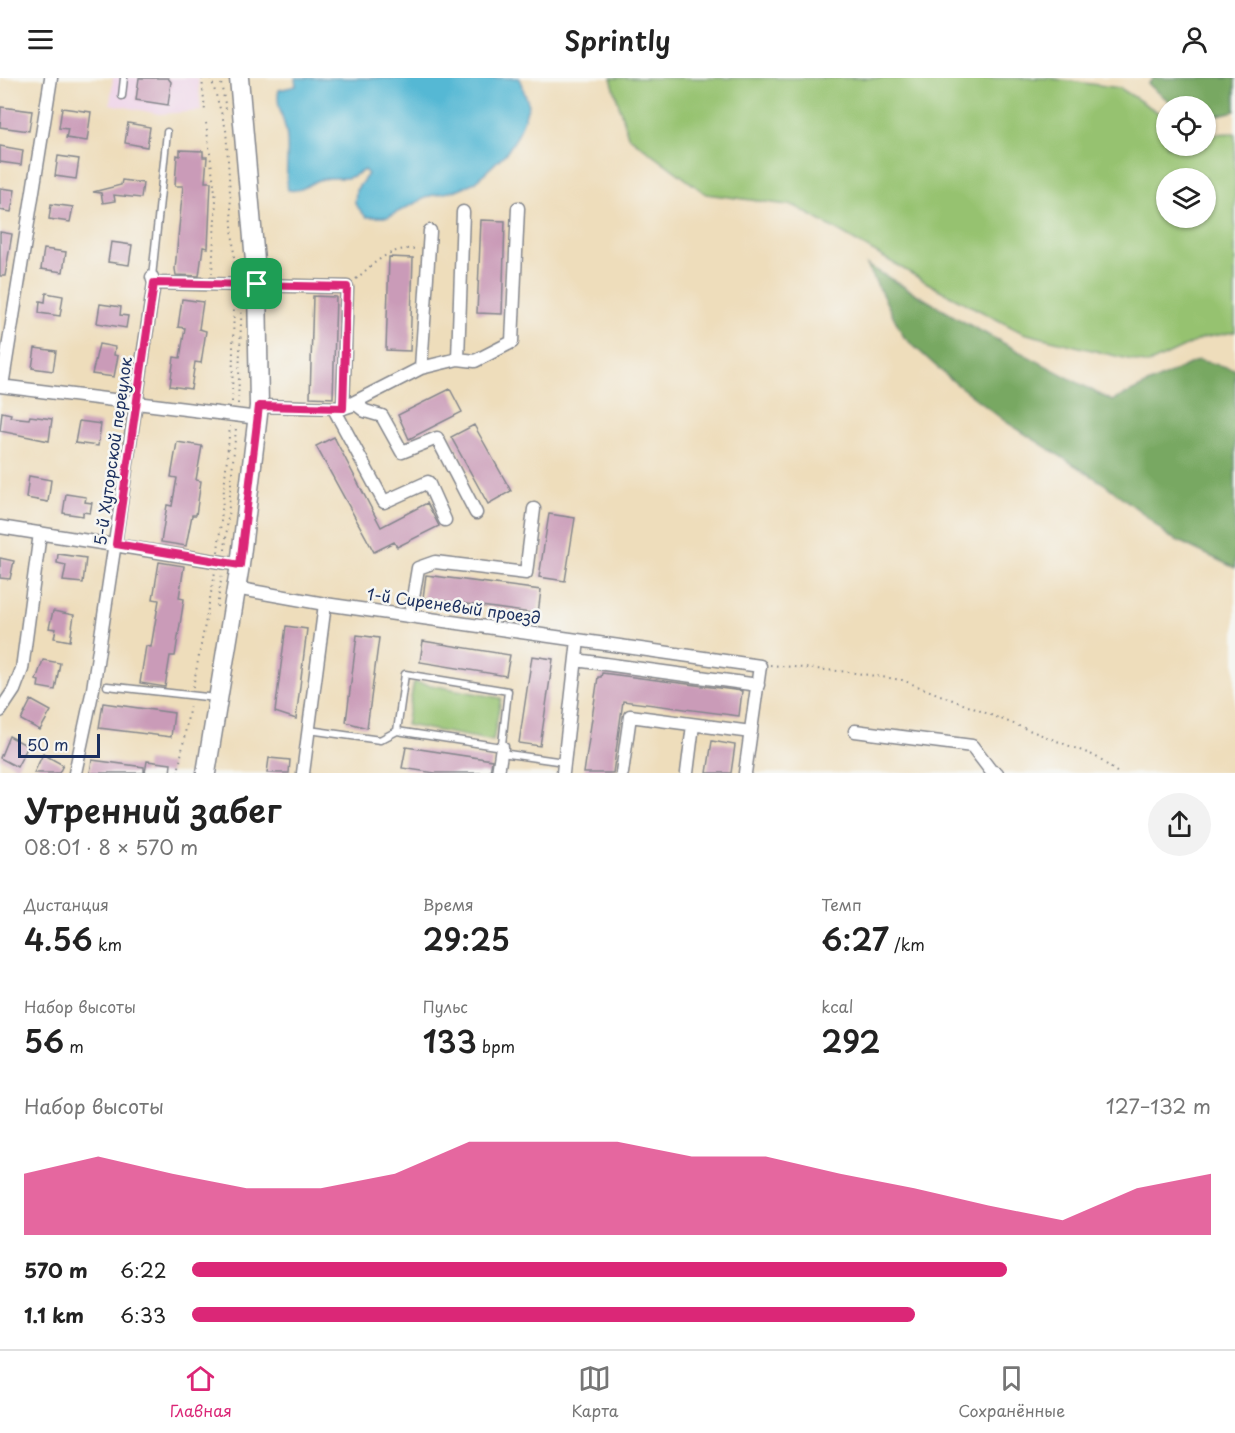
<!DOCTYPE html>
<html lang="ru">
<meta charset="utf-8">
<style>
:root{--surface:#fff;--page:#f2f2f2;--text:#222;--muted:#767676;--line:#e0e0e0;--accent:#db2777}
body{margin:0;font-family:"Playpen Sans",sans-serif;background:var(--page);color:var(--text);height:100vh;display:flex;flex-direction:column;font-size:22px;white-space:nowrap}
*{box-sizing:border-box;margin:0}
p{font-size:20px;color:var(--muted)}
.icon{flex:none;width:33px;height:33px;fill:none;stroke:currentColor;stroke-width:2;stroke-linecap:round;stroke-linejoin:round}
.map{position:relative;height:695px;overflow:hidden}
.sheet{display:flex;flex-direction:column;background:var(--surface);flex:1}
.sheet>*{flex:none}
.controls{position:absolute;left:1156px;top:18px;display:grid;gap:12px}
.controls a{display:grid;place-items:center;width:60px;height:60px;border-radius:50%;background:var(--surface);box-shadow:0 2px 4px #0004;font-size:30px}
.scale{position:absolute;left:18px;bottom:15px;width:82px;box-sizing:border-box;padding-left:6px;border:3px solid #1b2f5e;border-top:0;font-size:16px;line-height:21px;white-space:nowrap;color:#1b2f5e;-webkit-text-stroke:4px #f6f6f2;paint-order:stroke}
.pin{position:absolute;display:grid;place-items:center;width:51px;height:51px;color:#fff;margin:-26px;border-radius:12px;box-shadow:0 3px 9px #0006}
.round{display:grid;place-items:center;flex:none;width:63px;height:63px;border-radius:32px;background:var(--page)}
.head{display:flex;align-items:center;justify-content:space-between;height:102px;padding:0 24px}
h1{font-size:33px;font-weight:600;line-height:45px}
.figures{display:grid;grid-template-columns:repeat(3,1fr);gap:9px;height:102px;padding:6px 24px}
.figures div{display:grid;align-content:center}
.figures b{font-size:30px;font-weight:600}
.figures small{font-size:16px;font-weight:400}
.figures p{font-size:16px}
.chart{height:168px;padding:12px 24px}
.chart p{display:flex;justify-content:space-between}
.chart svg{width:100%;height:108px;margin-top:6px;fill:var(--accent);opacity:.7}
ul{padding:0 24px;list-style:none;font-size:20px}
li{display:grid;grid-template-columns:96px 72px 1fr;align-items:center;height:45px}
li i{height:15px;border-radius:8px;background:var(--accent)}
header{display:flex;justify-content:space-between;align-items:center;height:78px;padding:0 24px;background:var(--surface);font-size:27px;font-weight:600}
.menu{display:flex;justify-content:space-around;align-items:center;height:84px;border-top:2px solid var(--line);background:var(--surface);font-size:16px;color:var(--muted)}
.menu a{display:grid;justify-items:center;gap:3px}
.menu .active{color:var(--accent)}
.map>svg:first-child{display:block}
.built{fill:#eed0e8}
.green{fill:#96c26f;stroke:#587866;stroke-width:1.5;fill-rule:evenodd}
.forest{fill:#78a862;stroke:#4a6c60;stroke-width:1.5}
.water{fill:#55b8d4;stroke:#387499;stroke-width:1.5}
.building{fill:#ca9bb8}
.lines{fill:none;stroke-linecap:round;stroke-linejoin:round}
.lane-casing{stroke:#84868c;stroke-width:9}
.street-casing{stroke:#84868c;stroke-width:15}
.secondary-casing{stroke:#84868c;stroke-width:21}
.path{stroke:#84868c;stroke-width:2;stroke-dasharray:1.5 4.5;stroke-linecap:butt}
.lane{stroke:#fff;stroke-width:6}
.street{stroke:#fff;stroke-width:12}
.secondary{stroke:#fff;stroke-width:18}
.route-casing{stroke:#fff;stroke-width:12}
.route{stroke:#db2777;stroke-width:8}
.labels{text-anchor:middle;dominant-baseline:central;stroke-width:5;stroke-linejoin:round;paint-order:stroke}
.street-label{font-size:16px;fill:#1b2f5e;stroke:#f6f6f2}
</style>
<header><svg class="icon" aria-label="menu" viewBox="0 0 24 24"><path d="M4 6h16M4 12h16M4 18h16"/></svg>Sprintly<svg class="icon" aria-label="person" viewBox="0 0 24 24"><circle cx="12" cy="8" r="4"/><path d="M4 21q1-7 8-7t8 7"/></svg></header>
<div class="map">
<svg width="1235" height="695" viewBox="0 0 1235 695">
<rect width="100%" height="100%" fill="#f6f6f2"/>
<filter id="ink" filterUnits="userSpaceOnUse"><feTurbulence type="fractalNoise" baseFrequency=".0167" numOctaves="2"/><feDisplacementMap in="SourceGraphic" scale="12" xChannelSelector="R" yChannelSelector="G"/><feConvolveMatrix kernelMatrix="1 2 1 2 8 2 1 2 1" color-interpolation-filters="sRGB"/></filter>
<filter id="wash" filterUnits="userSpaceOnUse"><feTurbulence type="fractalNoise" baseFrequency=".008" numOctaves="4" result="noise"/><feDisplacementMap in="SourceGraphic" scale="24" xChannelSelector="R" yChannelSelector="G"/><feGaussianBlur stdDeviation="1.35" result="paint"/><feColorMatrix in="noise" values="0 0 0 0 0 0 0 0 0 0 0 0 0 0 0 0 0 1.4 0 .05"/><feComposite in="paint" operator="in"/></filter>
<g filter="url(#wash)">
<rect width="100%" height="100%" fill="#edb"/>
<path class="built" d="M113 0H198L201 33 159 36 110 26Z"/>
<path class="green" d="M611 0H1048L1120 10 1167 40V68H1206V56L1235 55V254L1203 260 1148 286 1023 255 938 211 795 128 706 116 628 58ZM1206 100V140H1167V100Z
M414 604 501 620 493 663 406 647Z"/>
<path class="forest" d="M1154 0H1235V33L1206 40V28H1175L1148 6Z
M867 187 962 243 1112 323 1198 282 1235 291V490L1168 458 1144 436 1103 405 1006 344 949 300 904 259Z"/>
<path class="water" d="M295 0H519L529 27 518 57 507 74 475 104 454 113 429 118 388 139H366L355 126 356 112 368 96 364 92C342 106 344 97 323 101 310 103 303 115 288 112 284 92 290 73 286 54 284 40 275 25 279 12L296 8Z"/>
<g id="blocks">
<path class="building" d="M139 0H168L171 4 168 27 136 22Z
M1 29 32 33 29 53 0 49Z
M62 30 91 34 87 63 66 60 68 51 59 50Z
M128 45 150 49 147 69 125 65Z
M0 68 23 72 21 87 0 84Z
M180 72 203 73V79H207L205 104H211L208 170 203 169 199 198 176 197 175 191 183 108H175L177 77 180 78Z
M58 78 79 81 76 101 55 98Z
M122 102 143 105 141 120 114 117 115 123 103 125 101 115 93 114 121 107Z
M0 110 15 112 11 134 0 132Z
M51 126 73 129 70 144 49 141Z
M481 142 505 143 502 236 477 235Z
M0 154 12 156 5 198H0Z
M111 164 132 167 129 187 108 184Z
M44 171 66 174 63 194 41 191Z
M389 179 413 180 410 273 386 272Z
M46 215 63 218 60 238 39 235 40 223 45 224Z
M313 218 336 219 333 320 310 319Z
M182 221 203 224 199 251 206 253 201 285 195 284 191 311 170 308 174 279 180 280 185 250 178 249Z
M100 226 121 229 120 237 128 238 126 250 97 245Z
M99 266 115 269 114 277 118 278 114 299 92 296Z
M35 270 56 273 53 293 32 290Z
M450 311 462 334 409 361 398 337Z
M2 334 11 336 10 339 29 341 30 338 52 341 49 363 0 353Z
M79 343 101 346 98 368 75 365Z
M474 347 511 413 488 426 451 359Z
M334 359 381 449 427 425 439 448 397 469 394 464 374 474 316 368Z
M177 364 202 368 196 402 201 403 196 437H192L186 468 161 464 167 427 172 428 177 400 171 399Z
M29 398 51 402 48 424 26 420Z
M66 416 86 419 85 424 92 425 90 435 83 434V438L63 435Z
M549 436 575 440 565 503 539 499Z
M58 476 86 480 83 505 63 503 66 487 57 485Z
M0 480 14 483 10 501 0 500Z
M159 484 184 488 179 520 184 521 175 578H170L165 609 140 605 146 568 151 569 159 522 153 521Z
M426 497 541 512 538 536 423 520Z
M53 533 74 537 70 563 54 560 56 551 49 550Z
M286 548 307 551 296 641 275 634Z
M357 557 379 560 367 650 346 644Z
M423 563 510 577 506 598 420 584Z
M532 578 553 581 540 668 519 665Z
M43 582 60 585 55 612 38 609 39 603 36 602Z
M602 595 742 613 739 638 623 623 613 695H584L598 599H601Z
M31 622 51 633 40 652 21 642Z
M103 625 174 635 171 659 99 650Z
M9 658 28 668 17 689 0 680Z
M712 663 735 667 731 695H707Z
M406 669 492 682 490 695H435L402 690Z
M43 676 63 687 59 695H34Z
M269 680 290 682 289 695H267Z
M92 682 144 689V695H90Z
M147 683 171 686 170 695H145Z"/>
</g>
</g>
<g filter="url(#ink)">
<use href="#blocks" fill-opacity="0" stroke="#84868c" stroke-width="1.5"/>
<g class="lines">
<g class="lane-casing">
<path id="lane" d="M122 18 124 0
M152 199 167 54
M107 608 216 620
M309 652 380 662 397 653
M502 669 397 653 405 596 508 613 501 675 564 684"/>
</g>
<g class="street-casing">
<path id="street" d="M154 205 347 209 343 330 356 326 365 333 382 338 402 374 437 360 476 435
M458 281 475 283 512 264 518 130
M421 290 458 281 463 134
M0 308 258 340
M2 308 51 0
M259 328 343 330 421 290 430 153
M334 331 384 424 428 404 445 442
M0 449 240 487
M235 510 325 526 760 588 745 695
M410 538 418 490 435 484 526 495 534 431
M576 582 758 607
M0 633 14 612 22 591 40 455
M855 653 972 668 991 693 997 695
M75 695 93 611 154 205 152 199
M303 695 325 526
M498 695 502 669
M563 695 578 562
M622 695 630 638 751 654
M687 695 693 647"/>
</g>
<g class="secondary-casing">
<path id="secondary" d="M206 695 240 487 259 328 257 206 239 0"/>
</g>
<path class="path" d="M202 0 205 33
M211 0 226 51 235 195
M220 0 226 31
M206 45 216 122 212 195
M356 201C375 184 391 168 418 171
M232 324 234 219
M238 326 242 218
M225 472 236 350
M218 474 230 348
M217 529 222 496
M770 587 849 594 902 602 1095 678 1118 695
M193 609 215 494
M178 695 190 627"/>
<use href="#lane" class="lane"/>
<use href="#street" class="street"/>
<use href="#secondary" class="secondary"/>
</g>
</g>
<g class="lines" filter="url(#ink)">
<g class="route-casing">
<path id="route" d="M154 205 347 209 343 330 259 328 240 487 116 466Z"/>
</g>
<use href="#route" class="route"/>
</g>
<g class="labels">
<g class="street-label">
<text transform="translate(112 373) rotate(-82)">5-й Хуторской переулок</text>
<text transform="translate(454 527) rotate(8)">1-й Сиреневый проезд</text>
</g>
</g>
</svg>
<div class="controls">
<a><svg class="icon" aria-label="locate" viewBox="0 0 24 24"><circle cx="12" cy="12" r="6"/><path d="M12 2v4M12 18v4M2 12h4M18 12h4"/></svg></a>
<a><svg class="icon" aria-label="layers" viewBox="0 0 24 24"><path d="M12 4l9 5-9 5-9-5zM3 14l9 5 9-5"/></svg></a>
</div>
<div class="scale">50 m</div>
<div class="pin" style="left:257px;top:206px;background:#1e9e55"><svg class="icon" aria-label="arrive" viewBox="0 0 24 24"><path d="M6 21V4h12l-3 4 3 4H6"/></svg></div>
</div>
<section class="sheet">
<div class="head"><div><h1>Утренний забег</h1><p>08:01 · 8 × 570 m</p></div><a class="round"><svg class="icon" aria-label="share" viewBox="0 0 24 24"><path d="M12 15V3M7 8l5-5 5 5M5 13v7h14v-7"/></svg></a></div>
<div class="figures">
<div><p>Дистанция</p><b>4.56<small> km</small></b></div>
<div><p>Время</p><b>29:25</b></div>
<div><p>Темп</p><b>6:27<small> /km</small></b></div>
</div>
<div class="figures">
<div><p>Набор высоты</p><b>56<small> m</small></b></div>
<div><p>Пульс</p><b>133<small> bpm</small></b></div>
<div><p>kcal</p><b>292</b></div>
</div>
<div class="chart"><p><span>Набор высоты</span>127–132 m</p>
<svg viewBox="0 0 160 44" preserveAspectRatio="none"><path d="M0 44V19L10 12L20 19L30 25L40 25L50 19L60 6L70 6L80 6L90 12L100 12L110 19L120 25L130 32L140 38L150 25L160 19V44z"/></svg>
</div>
<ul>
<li><b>570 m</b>6:22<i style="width:80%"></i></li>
<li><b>1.1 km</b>6:33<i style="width:71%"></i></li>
</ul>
</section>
<nav class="menu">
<a class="active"><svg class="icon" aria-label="home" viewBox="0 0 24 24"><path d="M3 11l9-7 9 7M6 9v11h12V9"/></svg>Главная</a>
<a><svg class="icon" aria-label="map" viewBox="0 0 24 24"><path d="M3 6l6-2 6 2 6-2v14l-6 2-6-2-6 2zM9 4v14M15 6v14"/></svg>Карта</a>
<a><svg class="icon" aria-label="saved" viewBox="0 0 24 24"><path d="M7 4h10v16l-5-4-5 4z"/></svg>Сохранённые</a>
</nav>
